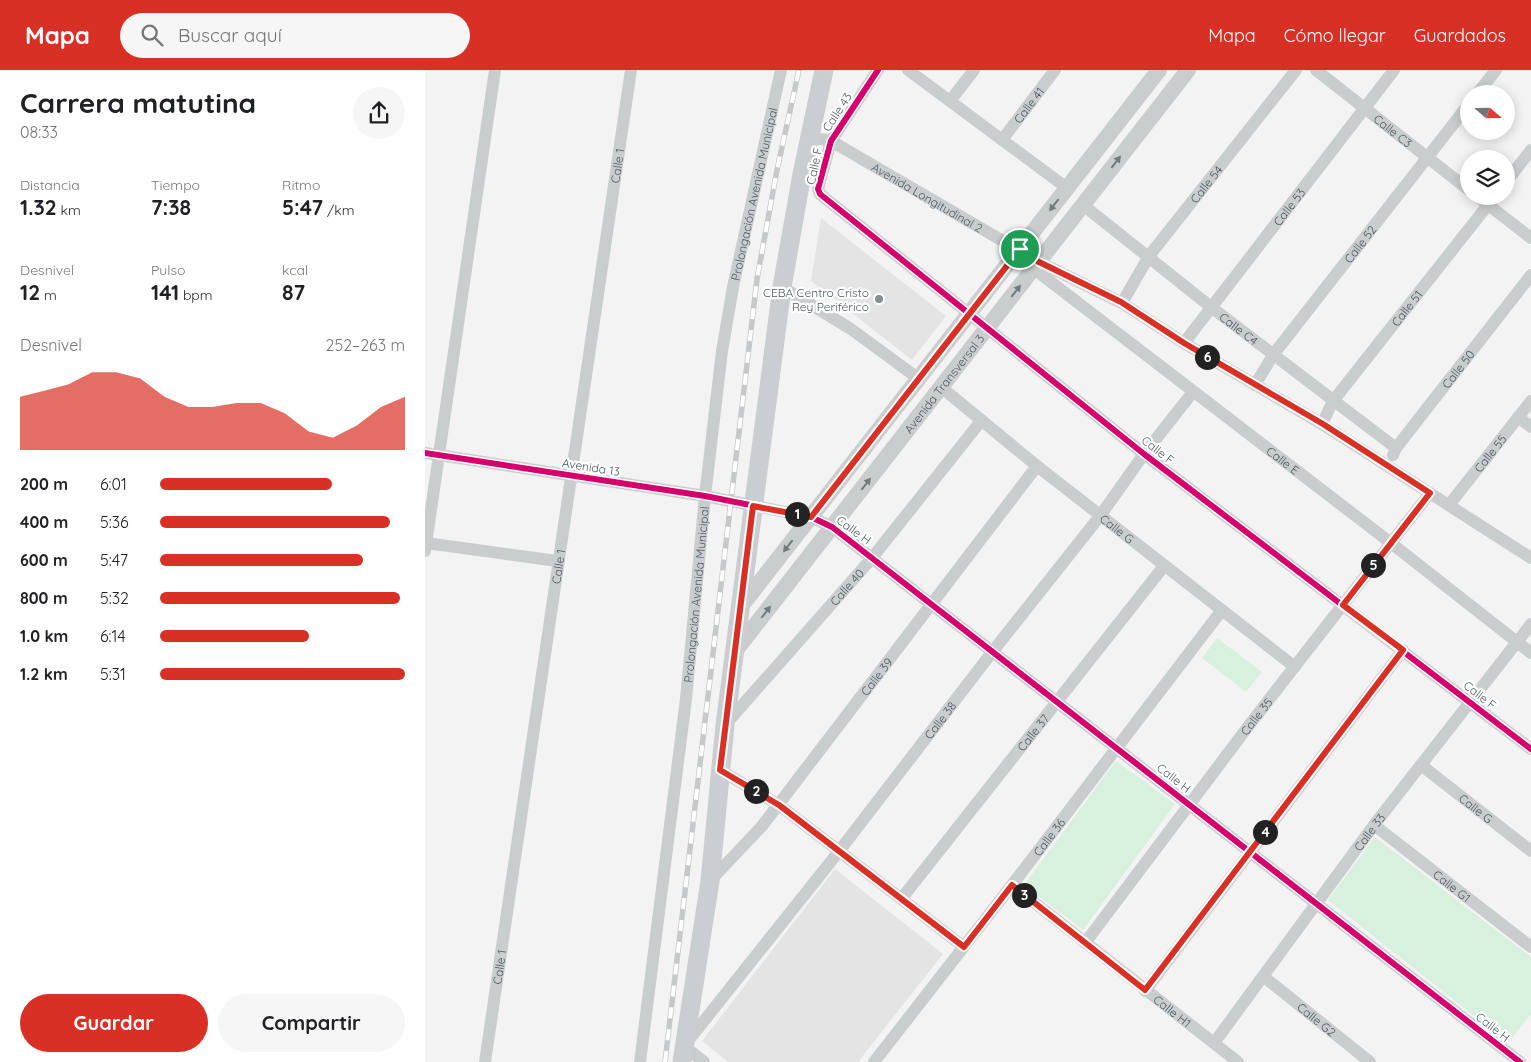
<!DOCTYPE html>
<html lang="es">
<meta charset="utf-8">
<style>
:root{--surface:#fff;--page:#f6f6f6;--text:#202124;--muted:#757577;--accent:#d93025}
body{margin:0;font-family:Quicksand,sans-serif;background:var(--page);color:var(--text);height:100vh;display:flex;flex-direction:column;font-size:19px;white-space:nowrap}
*{box-sizing:border-box;margin:0}
p{font-size:16px;color:var(--muted)}
.icon{flex:none;width:28px;height:28px;fill:none;stroke:currentColor;stroke-width:2;stroke-linecap:round;stroke-linejoin:round}
.map{position:relative;flex:1;overflow:hidden}
.details{display:flex;flex-direction:column;background:var(--surface);width:425px}
.details>*{flex:none}
.needle{width:32px;rotate:110deg}
.fabs{position:absolute;left:1035px;top:15px;display:grid;gap:10px}
.fabs a{display:grid;place-items:center;width:55px;height:55px;border-radius:50%;background:var(--surface);box-shadow:0 2px 12px #0003;font-size:25px}
.pin{position:absolute;display:grid;place-items:center;width:42px;height:42px;color:#fff;margin:-21px;border:2px solid #fff;border-radius:50%;box-shadow:0 1px 5px #0007}
.km{position:absolute;width:25px;height:25px;margin:-12px;border-radius:50%;background:#222;color:#fff;font-size:14px;line-height:25px;text-align:center}
.round{display:grid;place-items:center;flex:none;width:52px;height:52px;border-radius:26px;background:var(--page)}
.summary{display:flex;align-items:center;justify-content:space-between;height:85px;padding:0 20px}
h1{font-size:28px;font-weight:800;line-height:38px}
.figures{display:grid;grid-template-columns:repeat(3,1fr);gap:8px;height:85px;padding:5px 20px}
.figures div{display:grid;align-content:center}
.figures b{font-size:21px;font-weight:800}
.figures small{font-size:14px;font-weight:400}
.figures p{font-size:14px}
.chart{height:140px;padding:10px 20px}
.chart p{display:flex;justify-content:space-between}
.chart svg{width:100%;height:90px;margin-top:5px;fill:var(--accent);opacity:.7}
.button{display:flex;gap:10px;margin-top:auto;padding:10px 20px}
.button a{flex:1;height:58px;border-radius:30px;background:var(--accent);color:#fff;font-size:20px;font-weight:800;line-height:58px;text-align:center}
.button a+a{background:var(--page);color:var(--text)}
ul{padding:0 20px;list-style:none;font-size:16px}
li{display:grid;grid-template-columns:80px 60px 1fr;align-items:center;height:38px}
li i{height:12px;border-radius:6px;background:var(--accent)}
header{display:flex;align-items:center;gap:30px;box-sizing:border-box;height:70px;padding:0 25px;background:var(--accent);color:#fff}
header strong{font-size:24px}
nav{display:flex;gap:28px;margin-inline-start:auto;font-size:18px}
.search{width:350px;height:45px;background:var(--page);display:flex;align-items:center;gap:12px;box-sizing:border-box;padding:0 18px;border-radius:28px;color:var(--muted);font-size:19px}
main{display:flex;flex:1;min-height:0}
.map>svg:first-child{display:block}
.education{fill:#e5e4e5}
.green{fill:#d8f1de}
.lines{fill:none;stroke-linecap:round;stroke-linejoin:round}
.minor{stroke:#cacdce;stroke-width:12}
.tertiary{stroke:#cacdce;stroke-width:16}
.secondary{stroke:#caced0;stroke-width:19}
.rail-casing{stroke:#c6c8c9;stroke-width:5.5}
.rail{stroke:#fff;stroke-width:4;stroke-dasharray:11;stroke-linecap:butt}
.cycleway-casing{stroke:#fff;stroke-width:9}
.cycleway{stroke:#d6006c;stroke-width:6}
.oneway{fill:#707b80}
.route-casing{stroke:#fff;stroke-width:10}
.route{stroke:#d93025;stroke-width:6}
.poi-dot{fill:#848e93;stroke:#fff;stroke-width:2}
.labels{text-anchor:middle;dominant-baseline:central;stroke-width:4.5;stroke-linejoin:round;paint-order:stroke}
.street-label{font-size:12px;fill:#49585f;stroke:#fff}
.poi-label{font-size:12px;fill:#49585f;stroke:#fff;text-anchor:end}
</style>
<header>
<strong>Mapa</strong>
<div class="search"><svg class="icon" aria-label="search" viewBox="0 0 24 24"><circle cx="10" cy="10" r="6"/><path d="M15 15l6 6"/></svg>Buscar aquí</div>
<nav><a>Mapa</a><a>Cómo llegar</a><a>Guardados</a></nav>
</header>
<main>
<section class="details">
<div class="summary"><div><h1>Carrera matutina</h1><p>08:33</p></div><a class="round"><svg class="icon" aria-label="share" viewBox="0 0 24 24"><path d="M12 15V3M7 8l5-5 5 5M5 13v7h14v-7"/></svg></a></div>
<div class="figures">
<div><p>Distancia</p><b>1.32<small> km</small></b></div>
<div><p>Tiempo</p><b>7:38</b></div>
<div><p>Ritmo</p><b>5:47<small> /km</small></b></div>
</div>
<div class="figures">
<div><p>Desnivel</p><b>12<small> m</small></b></div>
<div><p>Pulso</p><b>141<small> bpm</small></b></div>
<div><p>kcal</p><b>87</b></div>
</div>
<div class="chart"><p><span>Desnivel</span>252–263 m</p>
<svg viewBox="0 0 160 44" preserveAspectRatio="none"><path d="M0 44V18L10 15L20 12L30 6L40 6L50 9L60 18L70 23L80 23L90 21L100 21L110 26L120 35L130 38L140 32L150 23L160 18V44z"/></svg>
</div>
<ul>
<li><b>200 m</b>6:01<i style="width:70%"></i></li>
<li><b>400 m</b>5:36<i style="width:94%"></i></li>
<li><b>600 m</b>5:47<i style="width:83%"></i></li>
<li><b>800 m</b>5:32<i style="width:98%"></i></li>
<li><b>1.0 km</b>6:14<i style="width:61%"></i></li>
<li><b>1.2 km</b>5:31<i style="width:100%"></i></li>
</ul>
<div class="button"><a>Guardar</a><a>Compartir</a></div>
</section>
<div class="map">
<svg width="1106" height="992" viewBox="0 0 1106 992">
<rect width="100%" height="100%" fill="#f3f3f3"/>
<path class="education" d="M396 148 521 246 487 290 386 211Z
M410 799 518 884 433 992H303L277 971Z"/>
<path class="green" d="M792 568 837 602 821 622 777 588Z
M691 691 750 734 658 860 599 815Z
M950 767 1106 887V944L1083 973 903 830Z"/>
<g class="lines">
<g class="minor">
<path d="M453 0 406 71 393 119 395 124 719 384 1106 679"/>
<path d="M483 0 642 118"/>
<path id="s1" d="M891 0 1044 120"/>
<path d="M1052 24 1071 0"/>
<path d="M525 31 549 0"/>
<path id="s2" d="M384 67 406 71 614 192 697 233 759 273 897 354 1106 488"/>
<path id="s3" d="M577 70 630 0"/>
<path d="M1081 112 1106 80"/>
<path d="M1052 126 1106 168"/>
<path id="s4" d="M658 135 786 237 971 378"/>
<path id="s5" d="M609 199 966 473 1106 583"/>
<path d="M357 217 426 259 494 309"/>
<path id="s6" d="M697 233 724 186 871 0"/>
<path id="s7" d="M759 273 969 0"/>
<path id="s8" d="M830 315 848 285 1044 34"/>
<path id="s9" d="M516 317 612 396 870 597"/>
<path d="M1093 347 1106 357"/>
<path id="s10" d="M897 354 908 331 1070 126"/>
<path d="M0 383 280 426 386 447 407 457 1095 992"/>
<path id="s11" d="M968 385 971 378 1106 205"/>
<path id="s12" d="M1024 435 1106 331"/>
<path d="M1 473 132 491"/>
<path d="M0 481 70 0"/>
<path id="s13" d="M300 655 447 488 556 351"/>
<path id="s14" d="M996 695 1106 781"/>
<path d="M295 700 354 735 539 877"/>
<path id="s15" d="M949 755 1106 877"/>
<path id="s16" d="M285 811 337 756 612 396"/>
<path id="s17" d="M587 815 813 992"/>
<path id="s18" d="M477 828 739 496"/>
<path id="s19" d="M660 873 825 654 1005 423"/>
<path id="s20" d="M838 906 945 992"/>
<path d="M720 921 978 580"/>
<path id="s21" d="M789 973 949 755 1106 554"/>
<path id="s22" d="M60 992 206 0"/>
<path id="s23" d="M215 992 261 629 280 426 297 281 308 217 356 0"/>
<path id="s24" d="M279 992 259 976 415 780 568 581 675 446 719 384 768 322"/>
<path id="s25" d="M449 992 587 815 797 540"/>
</g>
<g class="tertiary">
<path d="M317 535 734 0"/>
<path id="s26" d="M311 580 763 0"/>
</g>
<path class="secondary" d="M257 992 285 811 300 655 357 217 377 104 399 0"/>
<g class="rail-casing">
<path id="rail" d="M240 992 332 209 352 100 374 0"/>
</g>
<use href="#rail" class="rail"/>
<g class="cycleway-casing">
<path id="cycleway" d="M453 0 406 71 393 119 395 124 719 384 1106 679
M0 383 280 426 386 447 407 457 1095 992"/>
</g>
<use href="#cycleway" class="cycleway"/>
</g>
<defs><path id="oneway-solid" d="M-6-.8H1V-3.2L6.5 0L1 3.2V.8H-6Z" transform="scale(1.25)"/></defs>
<g class="oneway">
<use href="#oneway-solid" transform="translate(691 92) rotate(-52)"/>
<use href="#oneway-solid" transform="translate(629 135) rotate(128)"/>
<use href="#oneway-solid" transform="translate(591 221) rotate(-52)"/>
<use href="#oneway-solid" transform="translate(441 414) rotate(-52)"/>
<use href="#oneway-solid" transform="translate(363 476) rotate(128)"/>
<use href="#oneway-solid" transform="translate(341 542) rotate(-52)"/>
</g>
<g class="lines">
<g class="route-casing">
<path id="route" d="M595 179 614 192 696 232 759 273 898 354 1005 423 918 535 978 580 720 920 587 815 539 877 354 735 295 700 328 436 386 447Z"/>
</g>
<use href="#route" class="route"/>
</g>
<circle class="poi-dot" cx="454" cy="229" r="5"/>
<g class="labels">
<g class="street-label">
<text stroke="none"><textPath href="#s3" startOffset="44">Calle 41</textPath></text>
<text transform="translate(412 42) rotate(-57)">Calle 43</text>
<text stroke="none"><textPath href="#s1" startOffset="98">Calle C3</textPath></text>
<text stroke="none"><textPath href="#s22" startOffset="906">Calle 1</textPath></text>
<text transform="translate(389 96) rotate(-78)">Calle F</text>
<text stroke="none"><textPath href="#s6" startOffset="146">Calle 54</textPath></text>
<text stroke="none"><textPath href="#s23" startOffset="876">Prolongación Avenida Municipal</textPath></text>
<text stroke="none"><textPath href="#s2" startOffset="134">Avenida Longitudinal 2</textPath></text>
<text stroke="none"><textPath href="#s7" startOffset="172">Calle 53</textPath></text>
<text stroke="none"><textPath href="#s8" startOffset="176">Calle 52</textPath></text>
<text stroke="none"><textPath href="#s10" startOffset="144">Calle 51</textPath></text>
<text stroke="none"><textPath href="#s4" startOffset="199">Calle C4</textPath></text>
<text stroke="none"><textPath href="#s11" startOffset="108">Calle 50</textPath></text>
<text stroke="none"><textPath href="#s26" startOffset="338">Avenida Transversal 3</textPath></text>
<text transform="translate(733 380) rotate(38)">Calle F</text>
<text stroke="none"><textPath href="#s12" startOffset="66">Calle 55</textPath></text>
<text stroke="none"><textPath href="#s5" startOffset="314">Calle E</textPath></text>
<text transform="translate(166 397) rotate(9)">Avenida 13</text>
<text stroke="none"><textPath href="#s9" startOffset="226">Calle G</textPath></text>
<text transform="translate(429 460) rotate(36)">Calle H</text>
<text stroke="none"><textPath href="#s22" startOffset="501">Calle 1</textPath></text>
<text stroke="none"><textPath href="#s13" startOffset="184">Calle 40</textPath></text>
<text stroke="none"><textPath href="#s23" startOffset="471">Prolongación Avenida Municipal</textPath></text>
<text stroke="none"><textPath href="#s16" startOffset="264">Calle 39</textPath></text>
<text transform="translate(1055 625) rotate(38)">Calle F</text>
<text stroke="none"><textPath href="#s19" startOffset="284">Calle 35</textPath></text>
<text stroke="none"><textPath href="#s24" startOffset="440">Calle 38</textPath></text>
<text stroke="none"><textPath href="#s18" startOffset="211">Calle 37</textPath></text>
<text transform="translate(749 708) rotate(38)">Calle H</text>
<text stroke="none"><textPath href="#s14" startOffset="70">Calle G</textPath></text>
<text stroke="none"><textPath href="#s21" startOffset="262">Calle 33</textPath></text>
<text stroke="none"><textPath href="#s25" startOffset="285">Calle 36</textPath></text>
<text stroke="none"><textPath href="#s15" startOffset="99">Calle G1</textPath></text>
<text stroke="none"><textPath href="#s22" startOffset="96">Calle 1</textPath></text>
<text stroke="none"><textPath href="#s17" startOffset="204">Calle H1</textPath></text>
<text stroke="none"><textPath href="#s20" startOffset="69">Calle G2</textPath></text>
<text transform="translate(1068 957) rotate(38)">Calle H</text>
</g>
<g class="poi-label">
<text x="444" y="222">CEBA Centro Cristo<tspan x="444" dy="14">Rey Periférico</tspan></text>
</g>
</g>
</svg>
<div class="fabs">
<a><svg class="needle" viewBox="-14 -14 28 28"><path d="M0-13l5 13h-10z" fill="#e53935"/><path d="M0 13l5-13h-10z" fill="#757577"/></svg></a>
<a><svg class="icon" aria-label="layers" viewBox="0 0 24 24"><path d="M12 4l9 5-9 5-9-5zM3 14l9 5 9-5"/></svg></a>
</div>
<div class="pin" style="left:595px;top:179px;background:#1e9e55"><svg class="icon" aria-label="arrive" viewBox="0 0 24 24"><path d="M6 21V4h12l-3 4 3 4H6"/></svg></div>
<b class="km" style="left:372px;top:444px">1</b>
<b class="km" style="left:331px;top:721px">2</b>
<b class="km" style="left:599px;top:825px">3</b>
<b class="km" style="left:840px;top:762px">4</b>
<b class="km" style="left:948px;top:495px">5</b>
<b class="km" style="left:782px;top:287px">6</b>
</div>
</main>
